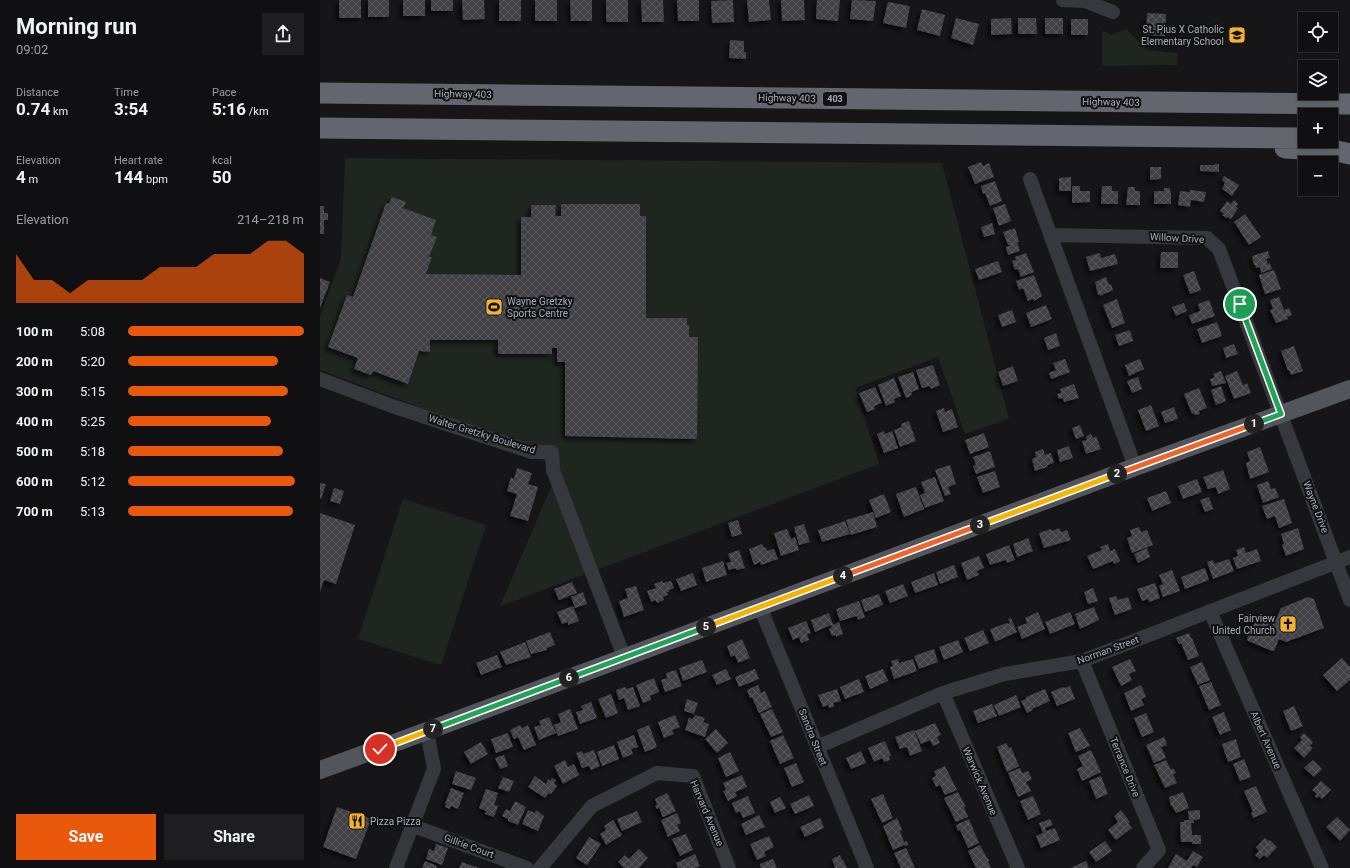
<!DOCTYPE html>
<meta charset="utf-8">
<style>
:root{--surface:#101012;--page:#1e1e20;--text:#f1f3f6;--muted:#9c9d9f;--line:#303032;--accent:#ea580c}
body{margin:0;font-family:Roboto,sans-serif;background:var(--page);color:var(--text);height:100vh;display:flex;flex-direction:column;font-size:15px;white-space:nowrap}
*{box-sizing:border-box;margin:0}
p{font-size:13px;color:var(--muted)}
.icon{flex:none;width:22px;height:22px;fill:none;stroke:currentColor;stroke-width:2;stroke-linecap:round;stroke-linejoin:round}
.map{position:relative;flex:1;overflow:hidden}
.panel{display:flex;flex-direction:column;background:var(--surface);width:320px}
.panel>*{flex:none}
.fabs{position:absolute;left:978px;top:12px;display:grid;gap:8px}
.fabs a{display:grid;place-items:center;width:40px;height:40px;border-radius:0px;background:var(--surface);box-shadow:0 2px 6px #0003,0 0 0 1px var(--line);font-size:20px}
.pin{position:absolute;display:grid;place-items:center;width:34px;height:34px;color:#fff;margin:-17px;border:2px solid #fff;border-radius:50%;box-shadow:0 1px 4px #0007}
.km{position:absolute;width:20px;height:20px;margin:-10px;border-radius:50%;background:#222;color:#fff;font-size:11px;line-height:20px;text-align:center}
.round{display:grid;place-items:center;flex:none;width:42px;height:42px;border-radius:0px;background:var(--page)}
.head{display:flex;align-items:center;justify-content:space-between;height:68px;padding:0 16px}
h1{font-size:22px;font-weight:700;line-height:30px}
.figures{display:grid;grid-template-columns:repeat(3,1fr);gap:6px;height:68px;padding:4px 16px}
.figures div{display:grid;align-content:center}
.figures b{font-size:17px;font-weight:700}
.figures small{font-size:11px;font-weight:400}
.figures p{font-size:11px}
.chart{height:112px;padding:8px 16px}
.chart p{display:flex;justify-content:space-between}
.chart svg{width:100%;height:72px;margin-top:4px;fill:var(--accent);opacity:.7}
.action{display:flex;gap:8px;margin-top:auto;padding:8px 16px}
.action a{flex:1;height:46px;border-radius:0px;background:var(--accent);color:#fff;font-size:16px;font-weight:700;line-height:46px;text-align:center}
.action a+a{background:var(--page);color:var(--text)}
ul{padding:0 16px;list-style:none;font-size:13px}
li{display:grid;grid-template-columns:64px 48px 1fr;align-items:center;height:30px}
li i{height:10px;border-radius:5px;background:var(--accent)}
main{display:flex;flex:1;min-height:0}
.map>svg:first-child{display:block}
.green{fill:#1e261f}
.building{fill:url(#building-cross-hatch);filter:url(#shadow)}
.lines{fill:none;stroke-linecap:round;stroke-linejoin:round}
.minor{stroke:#37383d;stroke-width:14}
.major{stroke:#53555c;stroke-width:18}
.highway{stroke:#63666e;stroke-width:21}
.split-1-casing{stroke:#fff;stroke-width:8}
.split-2-casing{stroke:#fff;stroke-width:8}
.split-3-casing{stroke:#fff;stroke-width:8}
.split-4-casing{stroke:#fff;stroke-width:8}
.split-5-casing{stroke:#fff;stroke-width:8}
.split-6-casing{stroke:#fff;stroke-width:8}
.split-7-casing{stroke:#fff;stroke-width:8}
.split-8-casing{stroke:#fff;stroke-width:8}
.split-1{stroke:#22a559;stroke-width:5}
.split-2{stroke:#f0652b;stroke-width:5}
.split-3{stroke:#f5b400;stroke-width:5}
.split-4{stroke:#f0652b;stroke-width:5}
.split-5{stroke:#f5b400;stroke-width:5}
.split-6{stroke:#22a559;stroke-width:5}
.split-7{stroke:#22a559;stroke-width:5}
.split-8{stroke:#f5b400;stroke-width:5}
.labels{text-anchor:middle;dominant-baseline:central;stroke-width:4;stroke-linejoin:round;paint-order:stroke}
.shield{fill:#111113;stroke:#7b7e86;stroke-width:1}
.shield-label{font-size:9px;font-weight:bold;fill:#a8adb8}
.poi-label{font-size:10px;fill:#a8adb8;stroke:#111113;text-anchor:end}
.street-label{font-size:10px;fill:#a8adb8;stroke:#111113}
</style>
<main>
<section class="panel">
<div class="head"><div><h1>Morning run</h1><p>09:02</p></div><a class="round"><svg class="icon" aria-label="share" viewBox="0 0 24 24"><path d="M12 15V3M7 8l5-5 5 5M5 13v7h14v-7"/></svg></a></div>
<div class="figures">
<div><p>Distance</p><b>0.74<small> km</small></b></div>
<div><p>Time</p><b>3:54</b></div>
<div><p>Pace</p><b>5:16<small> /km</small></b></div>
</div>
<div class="figures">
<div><p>Elevation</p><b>4<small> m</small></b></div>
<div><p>Heart rate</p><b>144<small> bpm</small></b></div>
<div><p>kcal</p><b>50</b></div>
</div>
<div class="chart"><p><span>Elevation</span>214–218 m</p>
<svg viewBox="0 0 160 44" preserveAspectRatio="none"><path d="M0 44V14L10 30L20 30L30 38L40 30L50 30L60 30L70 30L80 22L90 22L100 22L110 14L120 14L130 14L140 6L150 6L160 14V44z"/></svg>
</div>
<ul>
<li><b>100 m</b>5:08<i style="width:100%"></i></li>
<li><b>200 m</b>5:20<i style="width:85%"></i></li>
<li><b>300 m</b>5:15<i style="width:91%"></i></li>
<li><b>400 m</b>5:25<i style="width:81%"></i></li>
<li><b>500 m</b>5:18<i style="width:88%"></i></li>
<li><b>600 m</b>5:12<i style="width:95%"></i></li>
<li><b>700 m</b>5:13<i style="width:94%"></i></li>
</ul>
<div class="action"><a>Save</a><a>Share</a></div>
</section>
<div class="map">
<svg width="1030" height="868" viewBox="0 0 1030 868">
<defs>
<pattern id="building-cross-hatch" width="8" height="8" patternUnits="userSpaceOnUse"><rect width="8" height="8" fill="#404145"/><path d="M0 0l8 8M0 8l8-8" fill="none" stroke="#595a5e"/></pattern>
<filter id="shadow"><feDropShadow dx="-3.5" dy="3.5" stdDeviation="2" flood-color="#0009"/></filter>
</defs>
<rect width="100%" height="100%" fill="#161618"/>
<path class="green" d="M806 29 827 50 858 53 857 65 782 66V30L791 35Z
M25 158 622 163 689 419 645 434 618 357 535 388 559 464 180 606 238 471 206 447 0 370V317L21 258Z
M83 499 166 525 121 665 38 639Z"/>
<path class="building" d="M19 0H41V18H19Z
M48 0H69V17H48Z
M83 0H105V16H83Z
M111 0H133V11H111Z
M142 0H164L165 19 143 20Z
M179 0H201V21H179Z
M215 0H237V21H215Z
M250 0H272V21H251Z
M286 0H308V22H286Z
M321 0H343L344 22H322Z
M357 0H379V21H358Z
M413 0 414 22 392 23 391 1Z
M427 0H449L451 20 429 22Z
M461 0H484L485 20 462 21Z
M497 0H520L518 21 496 19Z
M532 0 556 1 553 21 530 19Z
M568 2 590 6 586 28 563 23Z
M602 9 625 15 620 36 597 30Z
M827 13 846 14 845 36 826 35Z
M636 18 659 24 653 45 631 38Z
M691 18 692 34 671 35V19Z
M698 18H716L717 34H698Z
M725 18H743V34H725Z
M751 19H768V35H751Z
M410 40 424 41V52H426V59L409 58Z
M661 162 663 166 669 163 674 177 655 184 648 167Z
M894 164H899V172L880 171V165H894Z
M830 167H841V179L830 180Z
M904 176 919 185 912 196 902 189 905 183 902 180Z
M751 177V191H739V178Z
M675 181 682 201 670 206 665 193 663 194 661 186Z
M752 186H760V191H770V202L752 203Z
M782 186H792V191H798V204H781Z
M808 187H815V191H820V205H806Z
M844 188H850V191L851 192V204H834V191H844Z
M870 190 886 192 884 202 871 200 870 207 858 205 860 191 870 192Z
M72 197 86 202 83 208 116 220 111 235 117 237 109 257H112L106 274 201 275V217H211V205H236L235 216H241V204H320V216H326V318H367V325H369V337H378L377 439 245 436V362H237V348H232V354H178V340H110V352L99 351 88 384 53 371 51 375 34 369 38 358 8 347 27 295 33 297 66 203 69 204Z
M914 200 918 204 916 207 918 208 911 219 908 217 907 218 902 215 904 214 900 211 907 201 911 204Z
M685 204 691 221 679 226 673 208Z
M0 206H4V213H8V220H4V234H0Z
M925 214 941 237 929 245 914 222Z
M672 223 675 234 664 237 661 227Z
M695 228 699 242H697L700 251 688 255 686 247 691 245H688L683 232Z
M948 251 950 258 946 259 948 264 950 263 952 269 941 273 940 267 936 268 935 265H934L932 256Z
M841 252H858V268H840Z
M706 253 714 272 701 277 698 269 695 270 692 261 696 260 695 257Z
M780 253 781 258 795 254 798 264 770 271 766 257Z
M678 261 682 272 659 280 655 269Z
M954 270 961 289 945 294 939 275Z
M874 271 881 290 870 294 863 275Z
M714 275 722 296 714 301 713 299 708 301 703 288 699 290 696 281Z
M786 277 789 285 791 284 793 290 780 296V294L778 295 775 282Z
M0 278 10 282 0 308Z
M959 297 964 310 969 308 972 315 967 317 968 319 956 323 950 310 953 309 950 300Z
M797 299 805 323 792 328 783 305Z
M889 300 895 316 872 324 869 315 880 311 878 304Z
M864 303 867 311 856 316 852 307Z
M726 305 732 319 711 327 706 313Z
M692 310 696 322 682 327 678 315Z
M897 322 902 336 882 343 877 329Z
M810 330 813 341 799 346 795 335Z
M736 333 740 346 728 350 724 338Z
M914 344 918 354 906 358 903 348Z
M974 346 983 371 971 375 969 370 968 371 961 351Z
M745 359 750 372 731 379 729 373 736 370 733 363Z
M820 359 824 369 809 376 805 365Z
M613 365 620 385 611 389 610 386 602 388 596 370Z
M693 366 698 381 683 386 678 372Z
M901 371 906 383 892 386 890 379 895 377 893 374Z
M917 371 923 385 927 383 931 393 914 399 905 376Z
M593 372 599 389 591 392 592 395 586 398 578 377Z
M818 377 822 389 812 393 807 381Z
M574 378 581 396 574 399 575 402 566 406 558 385Z
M754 384 759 398 744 402 743 398 739 399 737 394 741 393 740 389Z
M901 386 906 401 896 405 891 390Z
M555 387 562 403 554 406 555 409 547 412 539 393Z
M879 388 887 408 879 411 880 414 875 415 874 413 872 414 864 394Z
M831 405 839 426 826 431 818 410Z
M854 407 858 419 845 423 841 412Z
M624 408 625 412 632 409 638 427 623 432 616 411Z
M589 421 596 441 580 447 574 430 582 427 581 424Z
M760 425 764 436 756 439 752 428Z
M564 431 565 434 572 431 578 448 564 453 557 434Z
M664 433 669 447 650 454 645 440Z
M771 434 773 438 776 436 781 449 766 454 762 441 767 440 766 436Z
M749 446 753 458 740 462 737 450Z
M940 447 949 472 930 479 926 463 930 461 927 452Z
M723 449 725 455 731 453 734 463 727 465 728 467 715 471 712 459 716 457 715 452Z
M670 451 675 467 656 474 653 466 656 465 653 457Z
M630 465 636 484 628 487 631 494 625 496 615 470Z
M197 468 212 473 208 484 218 487 208 521 190 516 197 494 187 491 191 477 194 479Z
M903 470 910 489 898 494 896 487 888 489 883 477Z
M675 471 680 487 663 493 657 477Z
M615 477 624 501 605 508 600 495 605 493 601 482Z
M877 479 882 492 863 499 858 486Z
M948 481 951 489 955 488 959 497 943 503 937 485Z
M0 483 6 484 1 499 0 498Z
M596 487 604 509 584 517 576 494Z
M14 488 24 491 20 504 10 501Z
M846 491 851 503 832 511 827 498Z
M564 494 571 512 556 518 549 500Z
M889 497 893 509 885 512 880 500Z
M964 499 972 523 959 528 955 516 947 519 942 506Z
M553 512 557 527 531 535 526 520Z
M0 513 35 525 16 584 4 580 0 592Z
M418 520 422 534 412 537 408 523Z
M525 521 530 534 502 542 498 530Z
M484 524 490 542 479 545 474 527Z
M819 527 821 532 827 530 833 545 812 553 807 538 812 536 810 530Z
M739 528 741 532 747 530 751 540 724 548 719 533 731 529 732 531Z
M978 528 984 549 966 556 962 545 964 544 961 534Z
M467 529 471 539 475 537 479 550 461 556 454 533Z
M708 538 713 551 697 557 693 544Z
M442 544 444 548 446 547 447 551 454 549 458 559 441 565 440 562 434 565 429 549Z
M788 544 790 551 795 549 800 561 794 564 793 561 773 569 767 556 782 550 780 547Z
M689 545 695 560 687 563 686 560 670 565 666 554Z
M924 547 926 553 937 549 941 561 917 569 913 558 918 556 916 550Z
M827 548 830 557 818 563 814 554Z
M419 550 425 568 417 570 416 568 409 570 406 563 411 562 408 554Z
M659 556 664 568 657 571 659 575 647 580 641 563Z
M909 559 914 571 893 579 887 562 893 560 894 564Z
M403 561 407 575 386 582 382 568Z
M634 565 638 577 620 584 616 572Z
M885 568 889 580 865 589 861 577Z
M852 570 860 591 843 597 839 586 843 584 839 575Z
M373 573 377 585 361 591 356 579Z
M614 573 618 585 595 593 591 582Z
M342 581 343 583 351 581 354 588 349 590V592H347L348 595 343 597 344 600 337 603 336 600 331 602 327 591 336 588 334 584Z
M252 582 257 593 239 600 234 589Z
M835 583 840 598 829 602 828 599 822 601 817 589Z
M583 584 588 596 570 603 565 591Z
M316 586 324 610 304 617 299 601 308 598 305 589Z
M773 588 778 601 768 604 764 592Z
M263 592 267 604 255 608 251 597Z
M559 594 563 605 545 612 541 600Z
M796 596 798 600 808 597 812 609 795 615 789 598Z
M988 597 994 599 1004 628 966 642 959 639 954 651H952L928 641 927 639 938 615 940 614 955 621 961 608Z
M539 601 545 617 538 620 537 616 520 621 516 609Z
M253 606 259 621 248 625V622L242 624 237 612Z
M774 607 779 620 760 629 755 614Z
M718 612 725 629 702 639 697 627 707 623 705 618Z
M750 612 755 624 730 634 725 622Z
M509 613 513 625 519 622 523 634 516 637V635L512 636 509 629 512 627 511 625 495 632 491 620Z
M691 618 697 632 675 642 670 629 687 623 688 624 690 623 688 619Z
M486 621 491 633 487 634 489 640 481 643 479 637 473 640 468 628Z
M663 630 669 643 650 651 644 638Z
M230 632 235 645 227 648V650L211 654 206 641Z
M869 633 871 638H872L879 656 868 660 861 643 859 644 856 638Z
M422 639 430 658 418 663 415 655 411 657 407 646Z
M638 640 643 652 624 660 619 647Z
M205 642 211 657 186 665 180 652Z
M614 649 618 662 599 669 594 656Z
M177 655 182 667 161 675 156 663Z
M1022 658 1030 667V680L1017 691 1003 675Z
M578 659 579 663 593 659 597 671 574 679 570 667 573 666 571 661Z
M810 659 816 671 809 674 812 680 801 686 792 667Z
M382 660 387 672 363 681 359 668Z
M882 662 890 680 878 685 870 667Z
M406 669 411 679 397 685 392 675Z
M435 669 439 679 419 687 415 677Z
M563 669 568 681 550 689 545 676Z
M356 670 362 686 345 692 341 680 347 678 346 673Z
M334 678 339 692 330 696 331 700 323 703 316 685Z
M539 679 544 692 525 699 520 687Z
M891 682 901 705 889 710 879 686Z
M438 685 441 693 445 691 452 707 439 713 432 697 430 698 427 690Z
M821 685 826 697 821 699 824 705 811 711 804 693Z
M750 686 755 699 737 706 731 692 743 687 744 688Z
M305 687 306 689 313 687 320 706 308 710 304 698 299 700 296 690Z
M517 689 521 701 513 703 514 707 509 708 508 705 503 707 498 695Z
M725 689 730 701 712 709 713 710 707 713 701 701 706 699V697Z
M291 694 298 713 286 718 278 699Z
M696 695 701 707 679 716 674 705Z
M367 699 378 703 374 714 364 711Z
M271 702 277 718 260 724 256 712 263 710 261 706Z
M672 704 677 716 658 723 653 711Z
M974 706 983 726 971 731 963 711Z
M250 709 258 729 238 736 234 725 241 722 238 714Z
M452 709 463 732 451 737 440 714Z
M904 712 911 730 900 735 892 717Z
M826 713 834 732 822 737 814 718Z
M355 715 360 727 352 730 354 734 344 738 338 722Z
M375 715 385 718 383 722 389 724 385 737 365 730 369 718 373 719Z
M229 717 236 733 219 740 214 727 221 725 219 721Z
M615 723 621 735 617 737 620 743 613 746 610 740 601 744 595 731Z
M200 725 202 728 208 725 216 745 204 750 198 737 194 739 190 730Z
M329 725 337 747 325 752 317 730Z
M760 728 770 746 756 752 748 733Z
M396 729 408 743 397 753 385 739Z
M594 730 602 751 590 756 587 747 580 749 575 737Z
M188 733 193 747 176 753 171 739Z
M984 733 993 742 990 746 993 748 984 758 974 748 982 740 980 737Z
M314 735 318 747 311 749 313 754 303 758 297 742Z
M463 735 474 758 460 764 450 741Z
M844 737 847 745 841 747 846 758 834 763 826 745Z
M916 739 921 757 908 762 902 744Z
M565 741 571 756H569L570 760 564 762 562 758 554 762 548 748Z
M161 742 168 754 151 764 144 752Z
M686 743 689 748 691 747 699 766 687 772 677 747Z
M294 745 299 759 282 766 277 752Z
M274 750 280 766 271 770 269 766 262 768 256 753 262 751 263 754Z
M771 750 781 772 762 781 757 769 763 766 758 756Z
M541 751 546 763 531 769 526 758Z
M410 752 419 771 406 777 398 758Z
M184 755 188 766 180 769 175 758Z
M924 759 931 777 920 781 913 764Z
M245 760 248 767 254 764 259 775 243 784 234 766Z
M846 760 851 770 853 768 856 773 853 774 857 783 845 788 834 765Z
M993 760 1002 769 994 777 984 768Z
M476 763 484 782 472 787 464 768Z
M625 766 637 790 625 795 620 785 616 787 612 778 616 776 614 771Z
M700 768 702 773 708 771 712 779 706 782 711 791 698 797 688 773Z
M136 771 156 778 151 790 132 784Z
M422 775 427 787 415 792 417 796 408 801 403 791 406 790 403 783Z
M215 776 226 784 228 779 230 781 232 778 236 780 234 783 237 786 231 794 229 793 225 798 208 787Z
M781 776 788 794 776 799 769 781Z
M183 777 194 781 189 792 178 788Z
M1001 781 1011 790 1002 799 999 796 997 798 995 796 997 794 992 790Z
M936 786 947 812 933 818 931 813 933 812 924 791Z
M131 788 144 793 138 809 131 806 130 809 125 807 126 805 125 804Z
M166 789 178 793 174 805 178 806 174 817 165 814 166 811 159 808Z
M638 792 646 807H644L648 817 636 822 624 798Z
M863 792 869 808 856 813 852 806H851L849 797Z
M347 793 356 811 343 817 339 808 337 809 335 806 337 805 335 799Z
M563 794 573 818 562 823 551 799Z
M489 795 494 806 475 814 470 804Z
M428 796 435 813 423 818 420 811 416 813 412 803Z
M713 796 721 814 708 820 700 801Z
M460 797 466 808 455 813 450 802Z
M195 801 206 807 198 825 188 821V819L182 816 186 809 190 811Z
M17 807 51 819 36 859 3 847Z
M208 810 215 813 216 810 224 816 218 831 202 824Z
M801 810 810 822 808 823 812 828 796 840 788 830 798 822 794 816Z
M880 810V819L874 820V823H871L872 835H881V844H872V842H861L860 822H864V820H869L868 811Z
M317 811 322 822 302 831 297 819Z
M357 813 361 823 357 825 360 831 348 837 341 820Z
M439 815 445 827 426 835 421 824Z
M1017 817 1030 830 1020 841 1006 827Z
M500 818 504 828 485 837 480 827Z
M577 818 582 830 580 831 584 842 587 841 588 845 585 846 584 845 573 850 563 826Z
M649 819 659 843 648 848 640 830 638 831 636 825Z
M730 819 733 825 725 828 726 831 735 828 740 840 721 848 716 836 723 833 719 823Z
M293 820 302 835 286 845 280 834 286 830 284 826Z
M366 834 373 850 360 856 352 839Z
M449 836 454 847 444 852 446 856 437 860 430 844Z
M269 837 281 844 267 865 256 858Z
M945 838 949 841 950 840 957 847 947 858 944 855 940 859 935 855 939 851 936 847Z
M785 841 792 851 776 862 769 852Z
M116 844 128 848 122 865 106 859 109 849 114 851Z
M660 845 667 858H668L669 861H668L671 868H656L648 851Z
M586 848 595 868H581L574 853Z
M319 849 328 858 319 868H304L298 862 305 855 309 859Z
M873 851 883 857 877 867 873 865 871 868H848L856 854 867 861Z
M375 854 380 866 376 868H358L356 863Z
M520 855 522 860H523L527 868H515L512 859Z
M453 859 457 868H441L440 864Z
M105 861 117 866 116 868H102Z
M766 861 769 868H750Z
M142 862 159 868H139Z"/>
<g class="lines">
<path class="minor" d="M743 0 765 1 793 12
M710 179 815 467
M730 235 887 238 899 249 1030 600
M0 379 72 406 212 452H232L233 470 304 657
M440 607 547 868
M890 611 1002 868
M762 661 839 850 823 868
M623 693 698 868
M497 747 623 693 685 674 762 661 1030 557
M91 825 207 868
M76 868 114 769 107 731
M220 868 272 806 337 773 373 776 409 868"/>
<path class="major" d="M0 770 107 731 815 467 1030 389"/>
<path class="highway" d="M0 93 1030 104
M0 128 985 138
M965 148 1017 151 1030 154"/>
</g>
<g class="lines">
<g class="split-1-casing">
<path id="split-1" d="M920 304 961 414 934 424"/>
</g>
<g class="split-2-casing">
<path id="split-2" d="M797 474 934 424"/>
</g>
<g class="split-3-casing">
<path id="split-3" d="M660 525 797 474"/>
</g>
<g class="split-4-casing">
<path id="split-4" d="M523 576 660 525"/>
</g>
<g class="split-5-casing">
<path id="split-5" d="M386 627 523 576"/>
</g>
<g class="split-6-casing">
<path id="split-6" d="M249 678 386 627"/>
</g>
<g class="split-7-casing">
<path id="split-7" d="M113 729 249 678"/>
</g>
<g class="split-8-casing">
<path id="split-8" d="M60 749 113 729"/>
</g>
<use href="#split-1" class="split-1"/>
<use href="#split-2" class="split-2"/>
<use href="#split-3" class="split-3"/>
<use href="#split-4" class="split-4"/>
<use href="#split-5" class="split-5"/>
<use href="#split-6" class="split-6"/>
<use href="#split-7" class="split-7"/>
<use href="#split-8" class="split-8"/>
</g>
<defs>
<g id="school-square" transform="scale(0.9)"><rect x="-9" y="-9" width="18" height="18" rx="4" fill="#f2b134" stroke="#111113"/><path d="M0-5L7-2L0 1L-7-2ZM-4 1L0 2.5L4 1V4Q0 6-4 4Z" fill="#111"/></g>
<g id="stadium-square" transform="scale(0.9)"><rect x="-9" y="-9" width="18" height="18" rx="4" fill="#f2b134" stroke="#111113"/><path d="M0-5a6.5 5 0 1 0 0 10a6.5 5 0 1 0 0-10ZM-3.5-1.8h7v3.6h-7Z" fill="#111"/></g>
<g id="church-square" transform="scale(0.9)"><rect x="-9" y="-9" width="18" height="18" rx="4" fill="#f2b134" stroke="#111113"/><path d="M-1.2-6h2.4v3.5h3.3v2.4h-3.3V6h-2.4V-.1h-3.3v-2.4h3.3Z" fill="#111"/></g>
<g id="restaurant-square" transform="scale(0.9)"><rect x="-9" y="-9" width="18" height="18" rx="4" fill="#f2b134" stroke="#111113"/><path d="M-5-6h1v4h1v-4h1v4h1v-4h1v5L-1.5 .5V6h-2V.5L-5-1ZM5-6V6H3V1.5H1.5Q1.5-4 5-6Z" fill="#111"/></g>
</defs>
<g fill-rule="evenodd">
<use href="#school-square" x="917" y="35"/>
<use href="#stadium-square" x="174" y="307"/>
<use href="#church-square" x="968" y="624"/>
<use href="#restaurant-square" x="37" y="821"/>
</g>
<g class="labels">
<rect class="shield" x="503" y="92" width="24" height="14" rx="3"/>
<g class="shield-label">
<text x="515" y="99">403</text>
</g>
<g class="poi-label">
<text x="904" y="29">St. Pius X Catholic<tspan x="904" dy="12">Elementary School</tspan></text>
<text x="187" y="301" text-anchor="start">Wayne Gretzky<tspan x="187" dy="12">Sports Centre</tspan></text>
<text x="955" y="618">Fairview<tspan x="955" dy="12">United Church</tspan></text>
<text x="50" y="821" text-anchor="start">Pizza Pizza</text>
</g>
<g class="street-label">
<text transform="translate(143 94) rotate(1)">Highway 403</text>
<text transform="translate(467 98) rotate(1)">Highway 403</text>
<text transform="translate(791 102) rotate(1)">Highway 403</text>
<text transform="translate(857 238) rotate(3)">Willow Drive</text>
<text transform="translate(162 434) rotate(17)">Walter Gretzky Boulevard</text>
<text transform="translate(996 507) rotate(69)">Wayne Drive</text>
<text transform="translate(788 650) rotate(-20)">Norman Street</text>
<text transform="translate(493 737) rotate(68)">Sandra Street</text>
<text transform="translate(946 740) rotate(66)">Albert Avenue</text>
<text transform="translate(805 767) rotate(68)">Terrance Drive</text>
<text transform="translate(660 781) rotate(67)">Warwick Avenue</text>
<text transform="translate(387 813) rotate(67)">Harvard Avenue</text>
<text transform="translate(149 846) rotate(20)">Gillrie Court</text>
</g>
</g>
</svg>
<div class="fabs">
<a><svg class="icon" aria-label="locate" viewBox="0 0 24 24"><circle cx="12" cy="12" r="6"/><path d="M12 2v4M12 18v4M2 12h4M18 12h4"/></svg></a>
<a><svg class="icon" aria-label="layers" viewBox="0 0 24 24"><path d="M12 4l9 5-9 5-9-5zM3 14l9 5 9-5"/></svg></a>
<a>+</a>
<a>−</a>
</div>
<div class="pin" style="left:920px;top:304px;background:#1e9e55"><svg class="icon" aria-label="arrive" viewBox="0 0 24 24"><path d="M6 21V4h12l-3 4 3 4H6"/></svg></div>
<div class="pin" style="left:60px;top:749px;background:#d93025"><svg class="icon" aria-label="check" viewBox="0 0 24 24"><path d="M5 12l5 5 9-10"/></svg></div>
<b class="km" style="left:934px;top:424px">1</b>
<b class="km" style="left:797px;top:474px">2</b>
<b class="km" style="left:660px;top:525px">3</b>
<b class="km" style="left:523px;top:576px">4</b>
<b class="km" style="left:386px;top:627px">5</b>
<b class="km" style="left:249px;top:678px">6</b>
<b class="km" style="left:113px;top:729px">7</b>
</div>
</main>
